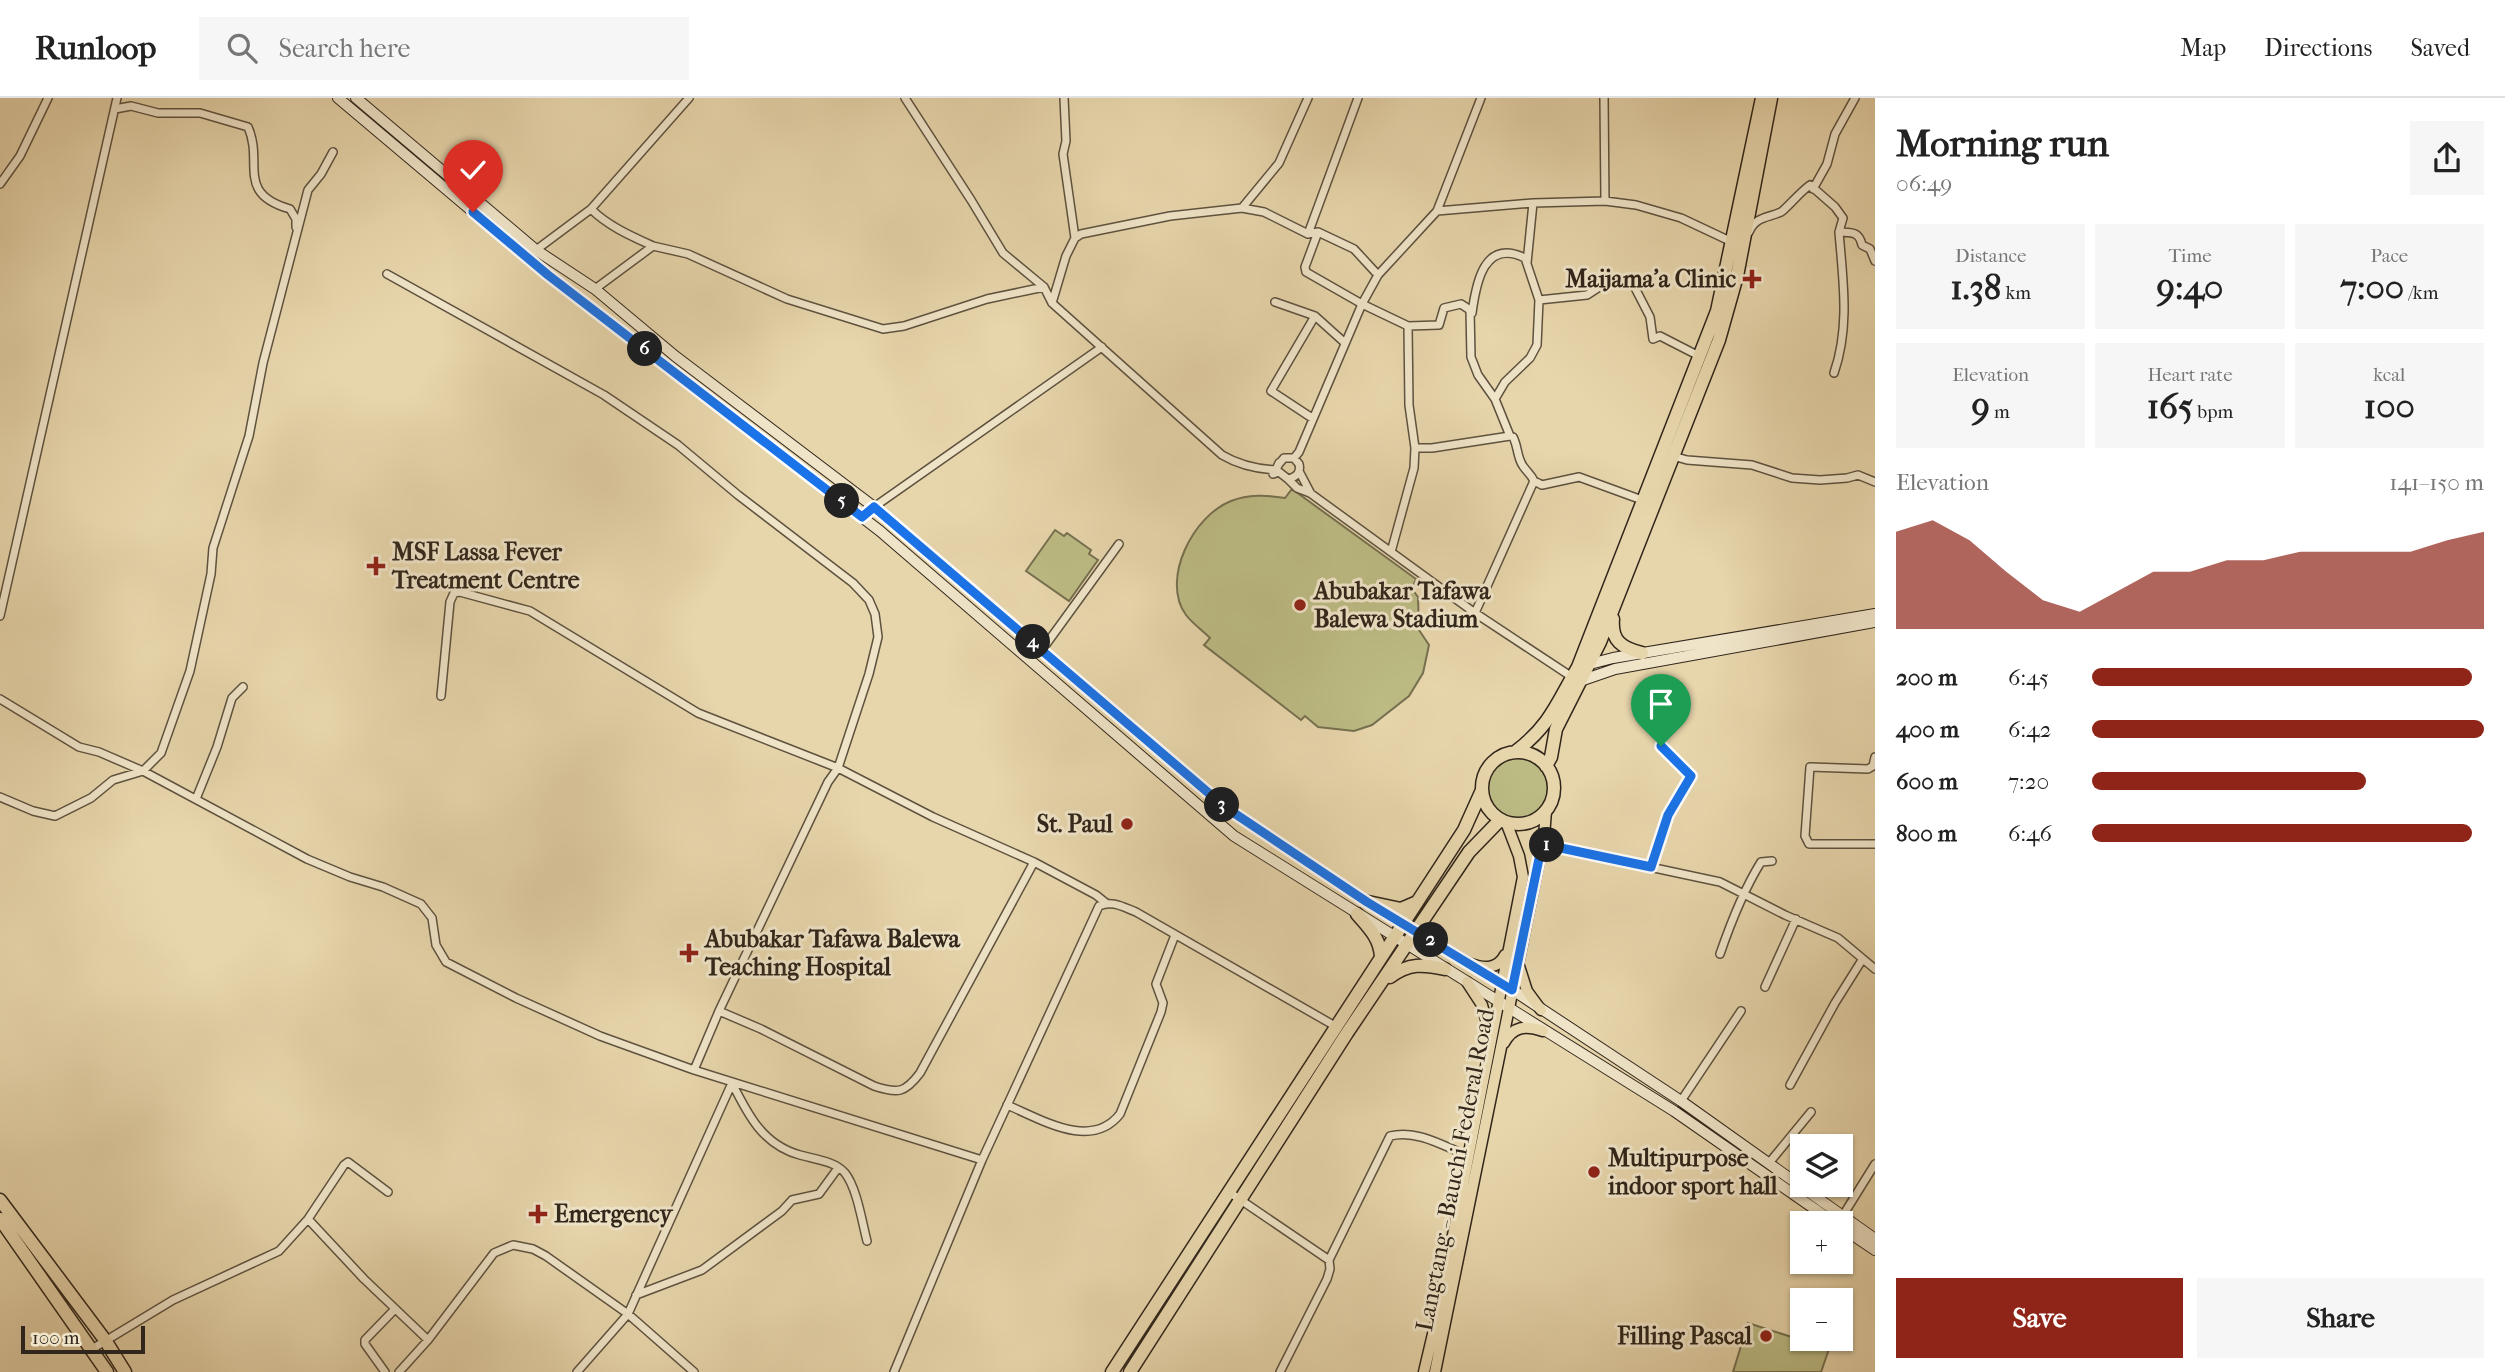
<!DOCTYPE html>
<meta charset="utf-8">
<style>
:root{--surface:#fff;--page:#f6f6f6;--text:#222;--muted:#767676;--line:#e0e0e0;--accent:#8f2418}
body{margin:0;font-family:"IM FELL French Canon",serif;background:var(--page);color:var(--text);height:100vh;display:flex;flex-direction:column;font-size:26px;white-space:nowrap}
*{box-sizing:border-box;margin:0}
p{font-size:23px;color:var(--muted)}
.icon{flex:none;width:38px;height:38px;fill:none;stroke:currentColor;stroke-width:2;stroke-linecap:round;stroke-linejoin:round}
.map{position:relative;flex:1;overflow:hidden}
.details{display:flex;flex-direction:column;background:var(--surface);width:630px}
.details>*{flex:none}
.tools{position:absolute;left:1790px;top:1036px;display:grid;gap:14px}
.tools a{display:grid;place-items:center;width:63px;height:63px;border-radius:0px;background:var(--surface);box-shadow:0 2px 5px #0004;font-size:35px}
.scale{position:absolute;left:21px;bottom:18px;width:124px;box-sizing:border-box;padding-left:7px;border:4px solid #31261b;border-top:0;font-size:19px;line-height:24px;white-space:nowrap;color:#31261b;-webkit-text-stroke:5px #efe4c8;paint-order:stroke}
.pin{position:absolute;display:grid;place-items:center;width:60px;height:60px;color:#fff;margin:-72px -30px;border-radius:50% 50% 50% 0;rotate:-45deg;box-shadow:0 0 7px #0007}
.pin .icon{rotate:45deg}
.km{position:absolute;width:35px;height:35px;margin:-18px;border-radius:50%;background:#222;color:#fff;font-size:19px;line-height:35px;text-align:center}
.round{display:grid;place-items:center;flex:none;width:74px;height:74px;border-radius:0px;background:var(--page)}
.headline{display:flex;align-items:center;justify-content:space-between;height:119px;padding:0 21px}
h1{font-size:38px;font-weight:700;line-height:52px}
.figures{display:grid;grid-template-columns:repeat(3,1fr);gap:10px;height:119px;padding:7px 21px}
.figures div{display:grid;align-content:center;border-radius:0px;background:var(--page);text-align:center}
.figures b{font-size:35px;font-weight:700}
.figures small{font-size:19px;font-weight:400}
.figures p{font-size:19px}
.chart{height:196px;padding:14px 21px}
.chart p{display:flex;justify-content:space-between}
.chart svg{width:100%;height:126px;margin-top:7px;fill:var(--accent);opacity:.7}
.primary-button{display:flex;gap:14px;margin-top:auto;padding:14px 21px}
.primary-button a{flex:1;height:80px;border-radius:0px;background:var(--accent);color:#fff;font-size:28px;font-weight:700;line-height:80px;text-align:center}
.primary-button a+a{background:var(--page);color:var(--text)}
ul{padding:0 21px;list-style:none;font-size:23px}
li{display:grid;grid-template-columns:112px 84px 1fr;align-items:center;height:52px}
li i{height:18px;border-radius:9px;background:var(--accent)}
header{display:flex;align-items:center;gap:42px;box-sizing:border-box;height:98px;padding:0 35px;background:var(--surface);border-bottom:2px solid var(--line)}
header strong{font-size:33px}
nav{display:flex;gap:38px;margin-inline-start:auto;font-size:24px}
.search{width:490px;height:63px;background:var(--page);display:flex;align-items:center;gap:18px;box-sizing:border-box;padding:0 24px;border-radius:0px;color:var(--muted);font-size:26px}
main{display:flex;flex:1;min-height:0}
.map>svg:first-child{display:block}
.green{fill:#bcbb84;stroke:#767050;stroke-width:2}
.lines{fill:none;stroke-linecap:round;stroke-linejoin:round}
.street-casing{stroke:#5e523f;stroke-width:10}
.secondary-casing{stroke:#31261b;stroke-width:12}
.primary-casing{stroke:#31261b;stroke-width:13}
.highway-casing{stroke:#31261b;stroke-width:15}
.street{stroke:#efe4c8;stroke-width:7}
.secondary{stroke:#efe4c8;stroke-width:10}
.primary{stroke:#e7d5ab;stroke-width:10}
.highway{stroke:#e7d5ab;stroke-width:12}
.route-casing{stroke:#fff;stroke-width:14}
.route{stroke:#1a73e8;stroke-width:9}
.poi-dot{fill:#8f2418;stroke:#efe4c8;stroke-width:2.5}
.labels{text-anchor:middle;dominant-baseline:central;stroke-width:6;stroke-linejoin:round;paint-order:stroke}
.poi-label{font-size:24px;font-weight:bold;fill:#31261b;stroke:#efe4c8;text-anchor:start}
.street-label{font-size:24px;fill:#31261b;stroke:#efe4c8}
</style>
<header>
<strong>Runloop</strong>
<div class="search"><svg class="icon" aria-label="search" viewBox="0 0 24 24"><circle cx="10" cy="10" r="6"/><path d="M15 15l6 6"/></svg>Search here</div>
<nav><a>Map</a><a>Directions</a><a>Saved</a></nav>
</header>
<main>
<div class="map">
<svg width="1875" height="1274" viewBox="0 0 1875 1274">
<rect width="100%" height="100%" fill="#e7d5ab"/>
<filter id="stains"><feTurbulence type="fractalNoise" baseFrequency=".00286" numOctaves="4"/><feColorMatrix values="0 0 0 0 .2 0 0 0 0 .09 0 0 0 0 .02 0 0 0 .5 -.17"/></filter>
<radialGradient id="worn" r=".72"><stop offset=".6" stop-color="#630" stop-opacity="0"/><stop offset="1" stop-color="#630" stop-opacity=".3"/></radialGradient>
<path class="green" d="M1292 391 1416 481 1412 491 1418 499 1419 532 1429 547 1423 575 1409 598 1372 627 1354 633 1318 629 1305 618 1301 622 1204 547 1210 540C1202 532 1192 525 1186 517 1160 481 1194 417 1231 403 1249 396 1266 397 1285 400Z
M1055 432 1064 438 1067 435 1091 452 1089 456 1098 462 1069 503 1026 473Z
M1486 691a31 31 0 1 1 62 0a31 31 0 1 1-62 0Z
M1748 1225 1829 1251 1821 1274H1733Z"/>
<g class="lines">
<g class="street-casing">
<path id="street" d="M905 0 971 102 1003 155 1044 189 1052 205 1222 357C1239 367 1256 371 1276 372L1279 365
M1604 0 1605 103
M115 11 131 8 158 15H200L248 29C264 65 235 95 290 111L296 121V129
M0 86 20 58 48 0
M1813 91 1827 66 1835 36 1855 0
M1242 110 1279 65 1308 0
M591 111C608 128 631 138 653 148
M1437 113 1533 105 1605 103 1636 107 1681 120 1732 144
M1318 134 1305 169 1306 174 1362 206 1408 228 1439 227 1444 210 1461 206 1470 212 1471 259 1478 277 1495 301 1510 338 1513 339C1518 348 1517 360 1523 368 1527 374 1531 376 1534 383L1542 387 1579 379 1642 402
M1749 134C1756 118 1768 120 1781 114 1786 111 1800 94 1810 87L1835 109 1843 120 1839 134C1852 135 1859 133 1862 147L1870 151 1875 163
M1308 136 1358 0
M1075 140 1081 136 1170 118 1242 110 1264 114 1308 136 1318 134 1354 151 1378 177
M536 152 591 111 689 0
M1527 165 1533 105
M387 176 604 297 678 347 738 397 853 485 869 502 875 516 878 539 869 576 838 670 828 684 719 913 694 972
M595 191 653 148 688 156 787 201 883 231 904 228 987 201 1044 189
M1539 202 1587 197 1607 184 1633 186 1650 219 1653 241 1660 238 1701 259
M1275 204 1315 218 1345 245
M1052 205 1066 158 1075 140 1063 56 1066 43 1064 0
M1472 215C1476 185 1484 140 1525 160L1539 202 1537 247 1530 260 1505 284 1495 301
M1834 275C1850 229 1843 183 1839 134
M1312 320 1271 293 1315 218
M1415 350H1432L1510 338
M1673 358 1687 362 1752 367 1792 380 1820 382 1847 380 1858 377 1875 384
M1294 360 1299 354 1362 206 1378 177 1437 113 1481 0
M1299 373 1310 394
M1273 376 1279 374 1288 381C1297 379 1301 374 1299 366L1294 360H1284L1278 367
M1288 381 1297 390 1310 395 1475 515 1572 579
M874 409 1102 249
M1391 454 1414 370 1415 350 1409 307 1408 228
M1475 515 1534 383
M0 518 117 0
M1042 552 1119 446
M441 598 450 504 454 495 460 494 530 513 698 615 838 670 933 719 1034 764 1096 797 1106 805
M0 601 79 649 99 654 143 673 307 761 350 779 383 789 421 806 432 820 436 847 446 864 516 900 600 938 694 972 982 1062
M1875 659 1873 668 1868 671 1810 669 1805 738 1809 746H1875
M0 699 33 713 55 718 91 700 113 682 143 673 161 655 190 573 211 476 213 450 249 338 263 265 308 92 321 76 333 54
M196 701 217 649 232 600 243 589
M1542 746 1720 784 1785 817 1838 840 1875 871
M1651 769 1668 717 1691 678 1661 648
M1720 856C1731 824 1743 793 1761 764L1772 763
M1765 889 1796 821
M719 913 761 931 874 988C898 996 905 995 920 975L1034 764
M732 985C748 1017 763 1047 800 1057 814 1061 835 1063 845 1075 857 1090 862 1124 867 1143
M1790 987 1835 905 1862 862
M1681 1003 1741 913
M1007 1007C1041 1021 1091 1053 1120 1016L1161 914 1163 905 1156 886 1175 837
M1769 1065 1811 1014
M1229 1094 1329 1162 1330 1171 1327 1181 1280 1274
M1842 1119 1875 1066
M308 1121 364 1181 428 1242
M1329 1162 1390 1038C1416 1031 1444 1048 1468 1058
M636 1197 702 1172 782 1113 792 1102 819 1096 838 1070
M92 1251 173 1202 279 1153 308 1121 344 1067 348 1064 388 1094
M385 1274 365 1246V1242L395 1211
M399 1274 428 1242 494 1155 513 1147 533 1151 546 1158 628 1216 694 1274
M577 1274 628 1216 732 985
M894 1274 982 1062 1099 808C1112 802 1123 809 1136 814L1335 928"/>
</g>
<g class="secondary-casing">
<path id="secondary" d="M338 0 548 177 880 433 1234 738 1674 1013 1835 1125
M356 0 536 152 595 191 675 258 874 409 1225 709 1368 804 1502 885 1681 1003 1875 1141
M1586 567 1613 560 1875 516
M1583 582 1615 571 1875 524
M1841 1129 1875 1152"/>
</g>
<g class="primary-casing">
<path id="primary" d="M1468 865C1482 870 1497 873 1505 857
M1519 868 1527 893 1541 912
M1467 884 1482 907 1489 932
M1504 945C1513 928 1526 927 1543 933
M1424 1274 1437 1219 1523 779 1519 758 1506 724
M1435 1274 1544 738 1546 713"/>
</g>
<g class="highway-casing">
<path id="highway" d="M1613 521C1611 543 1622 550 1642 555
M1515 654C1550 628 1557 605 1578 569L1717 213 1762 0
M1482 690a36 36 0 1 1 72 0a36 36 0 1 1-72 0Z
M1546 668 1551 659 1556 631 1600 544 1719 242 1737 178 1771 0
M1368 804 1401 811 1415 805
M1357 816C1369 830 1380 840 1381 859
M1390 879C1409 865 1423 866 1445 871
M0 1102 105 1242 125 1274
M0 1121 107 1274
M1112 1274 1464 732 1482 692
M1130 1274 1347 935 1469 754 1500 722"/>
</g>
<use href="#street" class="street"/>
<use href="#secondary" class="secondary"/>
<use href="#primary" class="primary"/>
<use href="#highway" class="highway"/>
</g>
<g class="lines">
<g class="route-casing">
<path id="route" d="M473 114 548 177 862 419 874 409 1225 709 1367 804 1512 892 1542 746 1651 769 1668 717 1691 678 1661 648"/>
</g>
<use href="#route" class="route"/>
</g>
<g class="poi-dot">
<path d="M1748.5 170.5h7v7h7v7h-7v7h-7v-7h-7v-7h7z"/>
<path d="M372.5 457.5h7v7h7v7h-7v7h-7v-7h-7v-7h7z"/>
<circle cx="1300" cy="507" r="7"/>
<circle cx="1127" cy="726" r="7"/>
<path d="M685.5 844.5h7v7h7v7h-7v7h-7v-7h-7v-7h7z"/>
<circle cx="1594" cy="1074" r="7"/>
<path d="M534.5 1105.5h7v7h7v7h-7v7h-7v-7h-7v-7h7z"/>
<circle cx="1766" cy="1238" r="7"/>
</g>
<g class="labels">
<g class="poi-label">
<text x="1736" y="181" text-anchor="end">Maijama'a Clinic</text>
<text x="392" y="454">MSF Lassa Fever<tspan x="392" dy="28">Treatment Centre</tspan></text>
<text x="1314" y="493">Abubakar Tafawa<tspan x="1314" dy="28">Balewa Stadium</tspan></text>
<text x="1113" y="726" text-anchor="end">St. Paul</text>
<text x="705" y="841">Abubakar Tafawa Balewa<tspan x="705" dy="28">Teaching Hospital</tspan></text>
<text x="1608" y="1060">Multipurpose<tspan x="1608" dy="28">indoor sport hall</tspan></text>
<text x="554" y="1116">Emergency</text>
<text x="1752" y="1238" text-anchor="end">Filling Pascal</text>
</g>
<g class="street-label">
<text transform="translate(1455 1072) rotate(-79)">Langtang - Bauchi Federal Road</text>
</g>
</g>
<rect width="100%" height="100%" filter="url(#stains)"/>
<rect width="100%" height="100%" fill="url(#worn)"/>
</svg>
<div class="tools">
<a><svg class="icon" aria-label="layers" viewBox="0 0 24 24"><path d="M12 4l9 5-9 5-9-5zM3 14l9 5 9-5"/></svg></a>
<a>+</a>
<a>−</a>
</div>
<div class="scale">100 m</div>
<div class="pin" style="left:1661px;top:648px;background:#1e9e55"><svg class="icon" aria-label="arrive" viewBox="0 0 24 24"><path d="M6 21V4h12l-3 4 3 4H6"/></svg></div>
<div class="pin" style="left:473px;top:114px;background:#d93025"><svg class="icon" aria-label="check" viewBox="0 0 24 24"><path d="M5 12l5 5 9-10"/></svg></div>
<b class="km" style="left:1547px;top:747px">1</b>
<b class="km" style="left:1431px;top:842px">2</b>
<b class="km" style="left:1222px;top:707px">3</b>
<b class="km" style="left:1033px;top:544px">4</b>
<b class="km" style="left:842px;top:403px">5</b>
<b class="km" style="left:645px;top:251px">6</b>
</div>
<section class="details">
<div class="headline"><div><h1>Morning run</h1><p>06:49</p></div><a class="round"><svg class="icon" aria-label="share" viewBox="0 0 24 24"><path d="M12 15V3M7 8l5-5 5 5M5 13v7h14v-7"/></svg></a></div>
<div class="figures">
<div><p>Distance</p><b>1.38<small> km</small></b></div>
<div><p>Time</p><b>9:40</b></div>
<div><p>Pace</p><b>7:00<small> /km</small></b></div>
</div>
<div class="figures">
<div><p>Elevation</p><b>9<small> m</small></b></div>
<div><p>Heart rate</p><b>165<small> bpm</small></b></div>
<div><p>kcal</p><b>100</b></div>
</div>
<div class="chart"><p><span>Elevation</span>141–150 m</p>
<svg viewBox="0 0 160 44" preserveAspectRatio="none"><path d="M0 44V10L10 6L20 13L30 24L40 34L50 38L60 31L70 24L80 24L90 20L100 20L110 17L120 17L130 17L140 17L150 13L160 10V44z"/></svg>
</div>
<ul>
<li><b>200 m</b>6:45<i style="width:97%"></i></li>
<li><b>400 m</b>6:42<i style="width:100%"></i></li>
<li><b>600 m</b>7:20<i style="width:70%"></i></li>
<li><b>800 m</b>6:46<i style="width:97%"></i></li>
</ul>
<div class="primary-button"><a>Save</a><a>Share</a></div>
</section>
</main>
